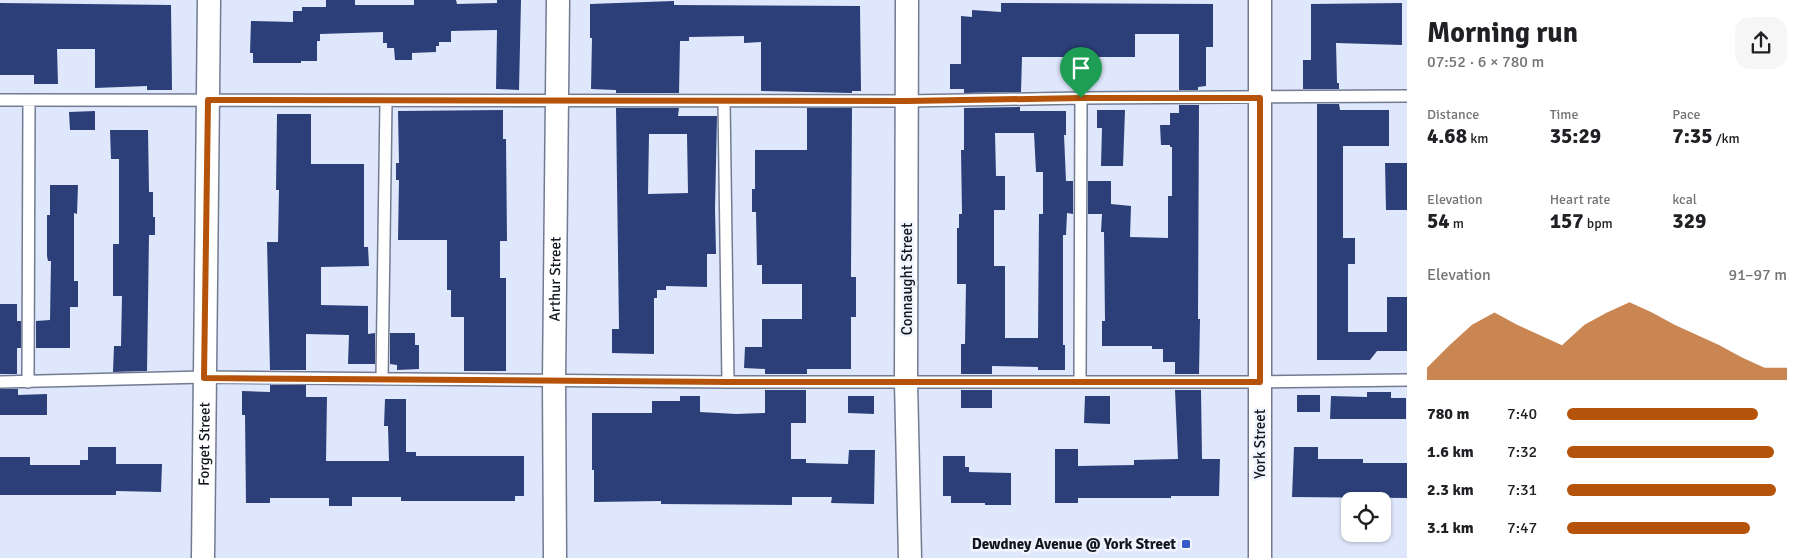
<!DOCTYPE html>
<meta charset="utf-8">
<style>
:root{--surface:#fff;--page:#f6f6f6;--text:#202124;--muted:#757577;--accent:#b45309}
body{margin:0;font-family:Signika,sans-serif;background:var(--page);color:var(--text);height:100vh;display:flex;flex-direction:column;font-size:19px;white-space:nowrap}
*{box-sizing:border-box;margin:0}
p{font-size:16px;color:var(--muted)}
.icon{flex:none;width:28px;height:28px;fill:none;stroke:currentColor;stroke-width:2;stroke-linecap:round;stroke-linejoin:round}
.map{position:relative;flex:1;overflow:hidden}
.side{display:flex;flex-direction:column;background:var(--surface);width:400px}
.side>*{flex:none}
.buttons{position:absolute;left:1341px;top:492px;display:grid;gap:10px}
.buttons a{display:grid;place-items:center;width:50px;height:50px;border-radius:10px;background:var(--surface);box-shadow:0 1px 4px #0004;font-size:25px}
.pin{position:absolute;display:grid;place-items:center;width:42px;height:42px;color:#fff;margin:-51px -21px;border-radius:50% 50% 50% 0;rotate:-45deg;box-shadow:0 0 5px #0007}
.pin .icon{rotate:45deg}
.round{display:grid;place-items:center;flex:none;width:52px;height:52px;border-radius:15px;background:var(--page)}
.headline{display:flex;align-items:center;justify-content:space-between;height:85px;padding:0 20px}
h1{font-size:28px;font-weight:800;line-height:38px}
.figures{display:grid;grid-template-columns:repeat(3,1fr);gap:8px;height:85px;padding:5px 20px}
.figures div{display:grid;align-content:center}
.figures b{font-size:21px;font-weight:800}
.figures small{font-size:14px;font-weight:400}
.figures p{font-size:14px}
.chart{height:140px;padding:10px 20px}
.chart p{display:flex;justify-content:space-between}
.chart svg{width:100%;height:90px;margin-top:5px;fill:var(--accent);opacity:.7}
ul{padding:0 20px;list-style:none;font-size:16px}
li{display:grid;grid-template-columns:80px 60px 1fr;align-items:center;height:38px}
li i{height:12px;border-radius:6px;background:var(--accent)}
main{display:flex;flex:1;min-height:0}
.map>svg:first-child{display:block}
.building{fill:#2c3f79;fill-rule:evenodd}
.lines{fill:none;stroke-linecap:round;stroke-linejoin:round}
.lane-casing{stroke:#727b92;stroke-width:14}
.street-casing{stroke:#727b92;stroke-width:25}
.lane{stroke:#fff;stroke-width:11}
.street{stroke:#fff;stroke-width:22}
.route-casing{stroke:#fff;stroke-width:10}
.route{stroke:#b45309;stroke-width:6}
.poi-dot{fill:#3859ca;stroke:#f0f4ff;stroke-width:2}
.labels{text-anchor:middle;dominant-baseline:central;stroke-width:5;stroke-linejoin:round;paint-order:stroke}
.street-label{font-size:15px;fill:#11151d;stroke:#f0f4ff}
.poi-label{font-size:15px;font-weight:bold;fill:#11151d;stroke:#f0f4ff;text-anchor:end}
</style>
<main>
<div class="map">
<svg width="1407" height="558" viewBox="0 0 1407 558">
<rect width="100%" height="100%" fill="#dee7fb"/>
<path class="building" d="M326 0H355V5H414V0H456L457 4 497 3V0H521L519 90 496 89 497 30 451 31V42H439V46H436V52L412 53V60H395L394 48H387V43H383V32L320 34V41H317V61H301V63H253V53H250L251 21 293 22V11H302V7H326Z
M674 1V5L860 6 861 91H852V93L761 91V42L744 43V36L689 37V41H680L679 93H616V90L591 89 592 38H590V4Z
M0 3 171 5 172 90H147V86L95 88V49H57L58 84H34V75H0Z
M1001 3 1213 4V47H1206V86L1198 87V90H1179V34H1135V57H1022L1021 92 964 93V89H950V64H961V16L972 17V10L1001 12Z
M1402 3V45L1336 43 1337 83H1339V89H1303V60H1311V4Z
M1317 104H1339L1340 110H1389V146H1343V238H1355V264H1348V332H1387V297H1407V351H1377L1370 360H1317Z
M1179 105H1199L1198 319H1200L1199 374H1175V362H1163V349H1152V346H1102V321H1105L1104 232H1101L1102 214H1088V181H1111V204L1131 206 1130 237 1168 238V196H1172V147H1170V145H1161L1160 125H1170V113H1179Z
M1020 107V111H1066V135H1064L1066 181H1073V214L1067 213 1066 235H1063V345H1065V370H1038V367L992 366V374H961V344H965L966 284H957V228H959V214H962L961 150H964V108ZM995 133H1034L1036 172H1043V214H1039L1038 338H1005V266H994V210H1005V176H996Z
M616 108H679L678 116H717L715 209 716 254H707V287L666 286V290H657V298H654V354L612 353V329H619ZM649 134H687L688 193 648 194Z
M807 108H852L851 277H856V317H851V369H807V374H765V369L744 368 745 347H762V319H802V284H762V265H757L756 212H752V189H755V150H807Z
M503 110V139H506L507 241H500V278H506V371H464V317H451V290H447V240H398L399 180H396V163H399L398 111Z
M1097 110H1125L1123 166H1101L1102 128H1097Z
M95 111V130H70L69 112Z
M277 114H311V164H364V247H368L369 266 321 267V305L368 306V334L375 333V364H348L349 335 306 334V370H270L267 242H278L279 190H276Z
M110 130H148L149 192H153V217H155V235H149L147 371 113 372 114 346H121L122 296H113V244H119V159H111Z
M1385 163H1407V210H1386Z
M50 185H78L77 214 74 213V281H78V307H70V348H36V321L50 320 51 261H48L47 256V215H50Z
M0 304H17V321H21V348H17V374H0Z
M390 333H415V345H419V369L397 370V365L390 364Z
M270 385H306V397H327L326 461H389L388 426H384L385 399H406V452H416V456H524V496H515V501H401V497H352V506H329V498H270V503H246L245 415H242V391L270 392Z
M0 389H18V395L47 394V415H0Z
M765 390H806V423H791V459H806V463L848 464 849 450H875L874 504 831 503 832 497H792V505L661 504V501L594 502V470H592V413H652V401H680V396H700V412L736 414 765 413Z
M961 390H992V408H961Z
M1175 390H1201L1202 459H1220L1219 496H1171V498H1078V503H1055V449H1078V466L1134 465V460L1178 459Z
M1367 392H1391V398H1406V419H1330L1331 396 1367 397Z
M1297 395H1320V412H1297Z
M848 396H874V414L848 413Z
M1085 396H1110V424L1084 423Z
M88 447H116V464H162L161 492 116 491V495H0V457H30V465H80V460H88Z
M1294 447H1318V459H1363V463H1407V498L1292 497Z
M943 456H965V467H969V472L1011 473V505H985V503H951V496H943Z"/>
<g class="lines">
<g class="lane-casing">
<path id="lane" d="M0 100 908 101 1081 98 1407 96
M724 101 728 382
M382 378 386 101
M0 382 204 377 728 382H1260L1407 380
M28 382 29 101
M1080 382 1081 98"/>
</g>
<g class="street-casing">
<g id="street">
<path d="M907 0 906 382 910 558"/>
<path d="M1260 0V558"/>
<path id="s1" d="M203 558 209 0"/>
<path id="s2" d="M555 558 554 381 558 0"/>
</g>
</g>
<use href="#lane" class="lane"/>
<use href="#street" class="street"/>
</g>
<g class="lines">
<g class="route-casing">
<path id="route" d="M1081 98H1260V382H728L204 378 208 100 908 101Z"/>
</g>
<use href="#route" class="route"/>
</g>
<rect class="poi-dot" x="1181" y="539" width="10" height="10" rx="2.5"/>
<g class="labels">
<g class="street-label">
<text stroke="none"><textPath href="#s2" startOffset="279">Arthur Street</textPath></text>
<text transform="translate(907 279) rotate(-90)">Connaught Street</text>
<text stroke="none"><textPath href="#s1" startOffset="114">Forget Street</textPath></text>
<text transform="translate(1260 444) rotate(-90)">York Street</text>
</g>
<g class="poi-label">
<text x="1176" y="544">Dewdney Avenue @ York Street</text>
</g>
</g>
</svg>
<div class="buttons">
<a><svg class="icon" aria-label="locate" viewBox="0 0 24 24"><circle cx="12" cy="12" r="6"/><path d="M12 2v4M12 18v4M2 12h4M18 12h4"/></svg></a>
</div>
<div class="pin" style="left:1081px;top:98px;background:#1e9e55"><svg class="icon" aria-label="arrive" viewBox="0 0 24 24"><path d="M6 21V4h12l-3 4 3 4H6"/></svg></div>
</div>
<section class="side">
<div class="headline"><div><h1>Morning run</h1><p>07:52 · 6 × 780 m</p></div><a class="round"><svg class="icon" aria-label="share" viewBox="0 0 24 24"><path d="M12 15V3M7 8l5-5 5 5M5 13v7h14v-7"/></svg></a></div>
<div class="figures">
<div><p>Distance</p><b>4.68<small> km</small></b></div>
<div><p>Time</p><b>35:29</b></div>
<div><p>Pace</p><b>7:35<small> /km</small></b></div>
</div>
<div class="figures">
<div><p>Elevation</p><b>54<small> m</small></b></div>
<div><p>Heart rate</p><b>157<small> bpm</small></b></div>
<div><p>kcal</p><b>329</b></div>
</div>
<div class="chart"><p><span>Elevation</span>91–97 m</p>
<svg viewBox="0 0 160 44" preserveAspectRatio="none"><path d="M0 44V38L10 27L20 17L30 11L40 17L50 22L60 27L70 17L80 11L90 6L100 11L110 17L120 22L130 27L140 33L150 38L160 38V44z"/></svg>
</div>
<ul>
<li><b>780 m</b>7:40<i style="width:87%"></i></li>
<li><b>1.6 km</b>7:32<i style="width:94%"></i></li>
<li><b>2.3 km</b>7:31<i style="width:95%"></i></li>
<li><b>3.1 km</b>7:47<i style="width:83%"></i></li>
</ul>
</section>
</main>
